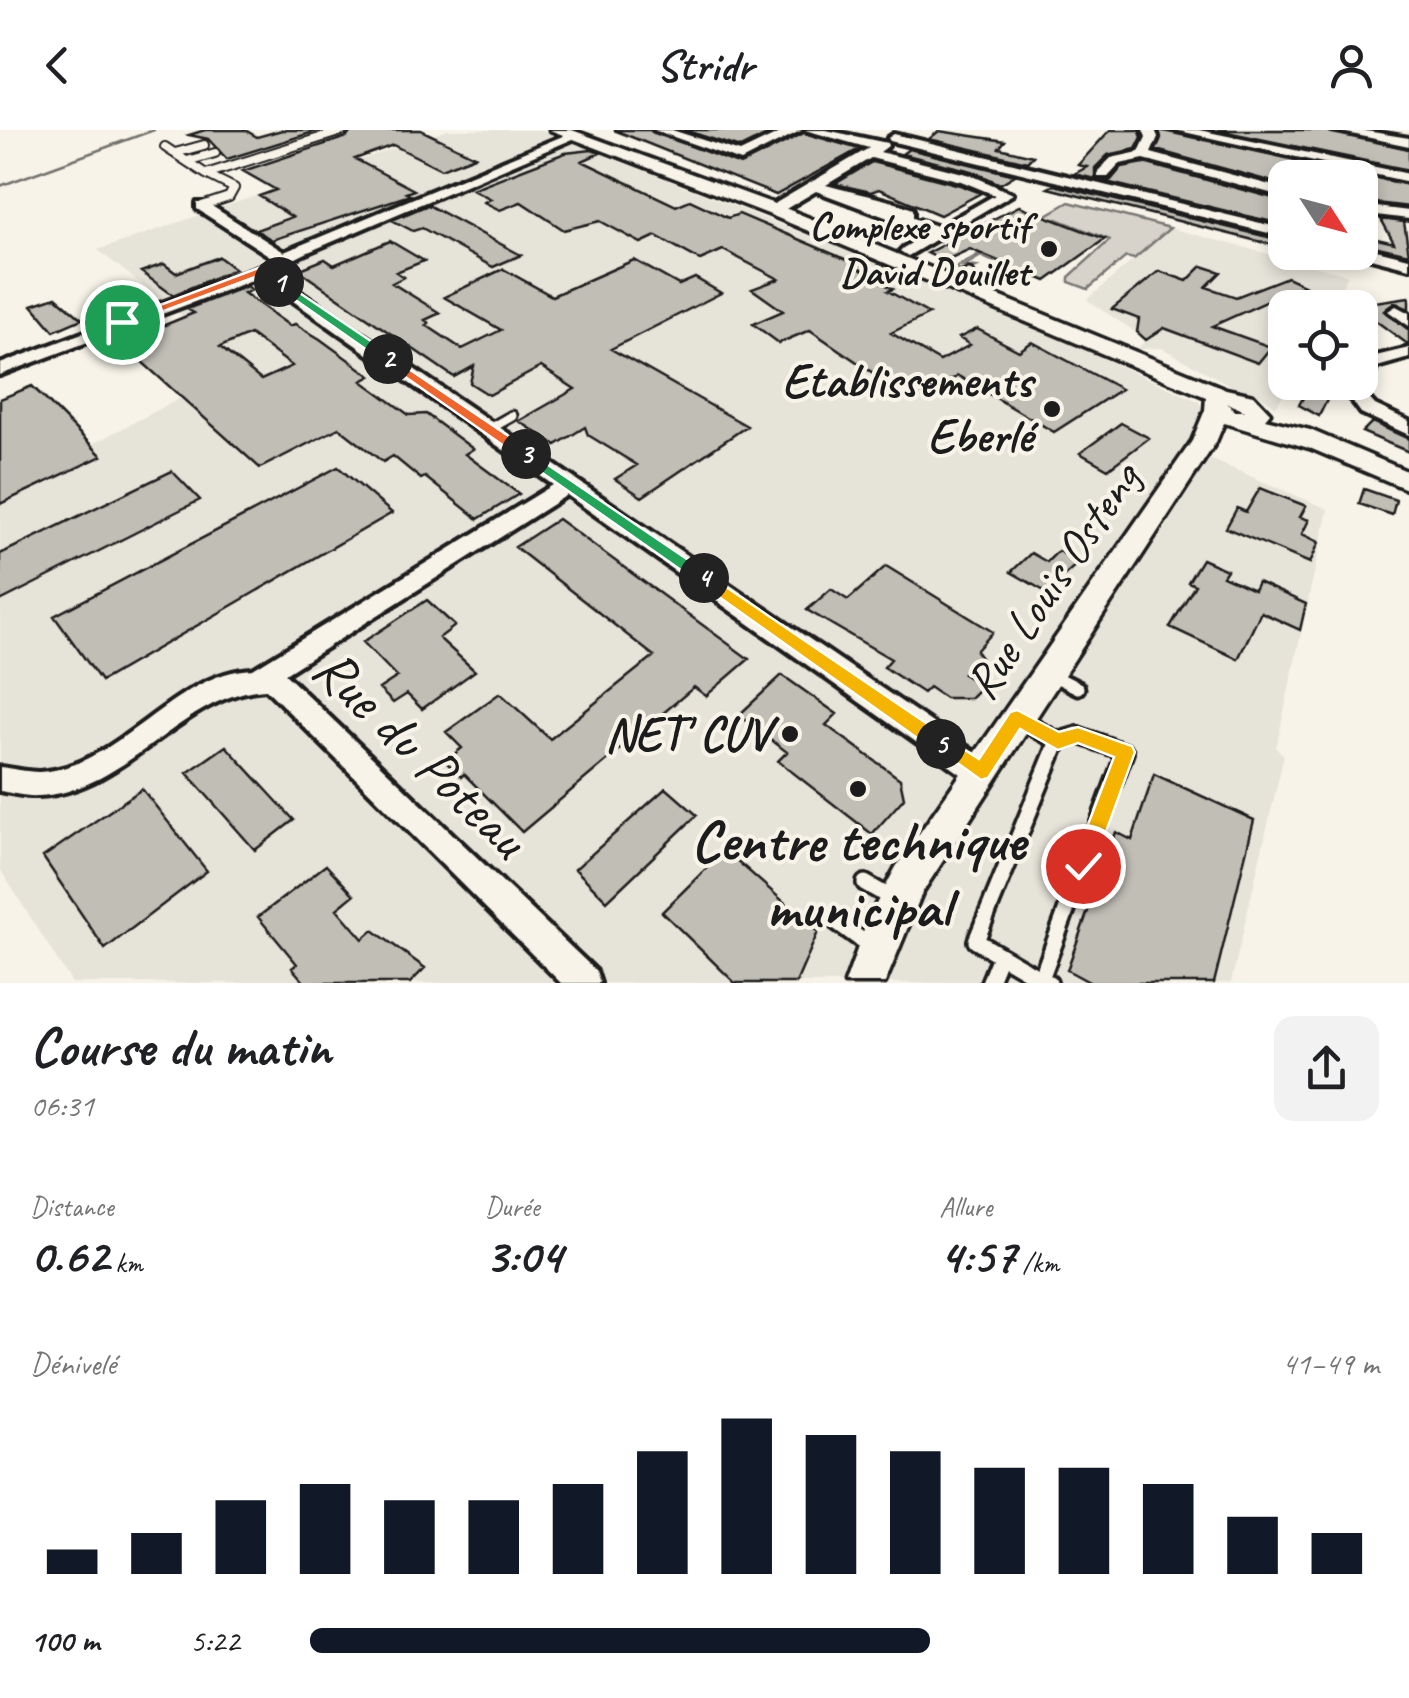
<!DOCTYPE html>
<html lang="fr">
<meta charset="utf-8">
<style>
:root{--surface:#fff;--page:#f2f2f2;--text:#202124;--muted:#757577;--accent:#111827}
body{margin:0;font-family:Caveat,sans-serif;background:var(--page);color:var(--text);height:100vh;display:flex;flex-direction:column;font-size:38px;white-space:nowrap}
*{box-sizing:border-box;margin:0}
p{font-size:32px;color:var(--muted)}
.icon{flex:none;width:55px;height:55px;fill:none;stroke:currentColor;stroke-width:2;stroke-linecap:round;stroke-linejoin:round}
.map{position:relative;height:853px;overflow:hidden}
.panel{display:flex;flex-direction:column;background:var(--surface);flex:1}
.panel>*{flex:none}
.needle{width:65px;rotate:126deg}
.fabs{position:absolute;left:1268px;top:30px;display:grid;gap:20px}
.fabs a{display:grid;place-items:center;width:110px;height:110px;border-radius:20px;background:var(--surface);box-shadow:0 5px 15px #0003;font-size:50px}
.pin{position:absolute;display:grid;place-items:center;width:85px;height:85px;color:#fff;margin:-42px;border:5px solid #fff;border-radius:50%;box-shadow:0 2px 10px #0007}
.km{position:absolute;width:50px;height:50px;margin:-25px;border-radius:50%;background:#222;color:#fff;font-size:28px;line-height:50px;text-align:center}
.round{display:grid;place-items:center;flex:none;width:105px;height:105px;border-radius:20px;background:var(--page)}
.head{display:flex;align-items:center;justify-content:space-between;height:170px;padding:0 30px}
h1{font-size:55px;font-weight:700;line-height:75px}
.stats{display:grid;grid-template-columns:repeat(3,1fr);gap:15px;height:170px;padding:10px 30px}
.stats div{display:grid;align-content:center}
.stats b{font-size:50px;font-weight:700}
.stats small{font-size:28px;font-weight:400}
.stats p{font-size:28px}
.chart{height:280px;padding:20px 30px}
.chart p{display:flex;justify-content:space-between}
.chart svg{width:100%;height:180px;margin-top:10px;stroke:var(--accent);stroke-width:6}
ul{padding:0 30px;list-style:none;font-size:32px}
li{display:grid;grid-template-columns:160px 120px 1fr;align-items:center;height:75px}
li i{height:25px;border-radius:12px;background:var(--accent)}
header{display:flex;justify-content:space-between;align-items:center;height:130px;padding:0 30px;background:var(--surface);font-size:45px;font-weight:700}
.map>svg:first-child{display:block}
.built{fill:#e6e3d9}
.green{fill:#d7d3cb;stroke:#7a7874;stroke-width:2.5}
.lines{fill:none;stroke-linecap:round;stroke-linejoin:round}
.stream{stroke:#72716c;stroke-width:2.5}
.building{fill:#c0beb5;stroke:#1c1c1c;stroke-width:2.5;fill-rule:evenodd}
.service-far3-casing{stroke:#1c1c1c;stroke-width:12}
.service-far2-casing{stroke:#1c1c1c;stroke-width:15}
.service-far1-casing{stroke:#1c1c1c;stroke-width:19}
.service-casing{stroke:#1c1c1c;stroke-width:22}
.minor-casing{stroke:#1c1c1c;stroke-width:8}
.tertiary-casing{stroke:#1c1c1c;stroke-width:7}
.service-far3{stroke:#f7f3e8;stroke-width:8}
.service-far2{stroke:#f7f3e8;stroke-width:9}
.service-far1{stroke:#f7f3e8;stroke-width:11}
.service{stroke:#f7f3e8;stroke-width:15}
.minor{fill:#f7f3e8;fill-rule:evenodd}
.tertiary{fill:#f7f3e8;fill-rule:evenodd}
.split-1{fill:#f0652b;stroke:#fff;stroke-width:2.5}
.split-2{fill:#22a559;stroke:#fff;stroke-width:2.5}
.split-3{fill:#f0652b;stroke:#fff;stroke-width:2.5}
.split-4{fill:#22a559;stroke:#fff;stroke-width:2.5}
.split-5{fill:#f5b400;stroke:#fff;stroke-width:2.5}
.split-6{fill:#f5b400;stroke:#fff;stroke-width:2.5}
.poi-dot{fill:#1c1c1c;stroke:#f7f3e8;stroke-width:4}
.labels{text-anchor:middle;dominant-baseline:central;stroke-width:8;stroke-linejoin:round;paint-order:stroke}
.far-poi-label{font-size:40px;font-weight:bold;fill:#1c1c1c;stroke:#f7f3e8;text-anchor:end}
.poi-label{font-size:48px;font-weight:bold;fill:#1c1c1c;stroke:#f7f3e8;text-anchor:end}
.street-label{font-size:48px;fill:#1c1c1c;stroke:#f7f3e8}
.near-street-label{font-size:58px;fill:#1c1c1c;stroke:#f7f3e8}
.near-poi-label{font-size:58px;font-weight:bold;fill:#1c1c1c;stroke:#f7f3e8}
</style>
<header><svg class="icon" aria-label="back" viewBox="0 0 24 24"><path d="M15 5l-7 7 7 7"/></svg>Stridr<svg class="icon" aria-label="person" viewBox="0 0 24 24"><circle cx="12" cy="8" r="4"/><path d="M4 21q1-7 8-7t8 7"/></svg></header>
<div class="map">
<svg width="1409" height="853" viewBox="0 0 1409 853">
<rect width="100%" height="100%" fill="#f7f3e8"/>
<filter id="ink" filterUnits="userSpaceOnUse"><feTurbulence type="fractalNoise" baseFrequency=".01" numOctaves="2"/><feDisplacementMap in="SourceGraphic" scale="20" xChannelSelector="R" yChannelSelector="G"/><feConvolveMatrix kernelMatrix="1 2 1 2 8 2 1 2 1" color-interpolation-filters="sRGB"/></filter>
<g filter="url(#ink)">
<path class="built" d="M448 0H540L970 169 1198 271 1206 285 1184 318 1328 379 1276 618 1284 625 1231 853H72L0 739V362L244 235 98 120Z
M1170 98 1348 145 1331 177 1285 178V252L1290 253 1276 277 1255 262 1237 259 1162 218 1138 219 1146 209 1087 170Z"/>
<path class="green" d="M1069 72 1170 98 1134 129 1126 127 1088 159 1069 152V147L1110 110 1057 89 994 132 981 126 964 136 976 137 965 142 955 138Z"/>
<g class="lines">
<path class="stream" d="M0 56 154 0"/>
</g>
<path class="building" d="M205 0H245L257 7 282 0H320L227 29 208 9 189 5Z
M352 0H421L475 26 441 39 393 15 355 29 414 60 406 63 410 65 272 110 256 100 292 87 259 66 276 60 243 41 347 7Z
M614 0H650L740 35 804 3 859 19 776 65Z
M684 0H777L740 18Z
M1110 0H1139L1142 7 1136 19 1108 25 1095 38V49L1074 44 1087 37 1078 35Z
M1159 0 1409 55V77L1360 71V48H1321L1294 36 1286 40 1280 54 1156 20 1161 8Z
M1217 0H1328L1409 19V40Z
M939 1 1005 11 999 18 1033 26 1027 32 929 9Z
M909 19 1015 45 1000 54 972 41 902 24Z
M592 20 600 23 582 31 676 76 690 70 728 88 739 84 859 135 855 136 893 159 888 161 929 184 891 203 940 231 970 215 959 208 977 199 1019 221 1032 212 1121 259 1054 302 958 246 914 271 810 200 779 213 753 194 783 181 752 159 779 149 723 120 700 130 656 106 641 113 600 91 564 100 521 72 500 80 484 72 491 69 472 59 565 23Z
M872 32 960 55 981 63 940 85 879 59 871 62 835 54Z
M1144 33 1284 71 1276 85 1285 87V95L1102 51 1111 50 1122 37Z
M1054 55 1284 111 1285 110 1281 117 1048 58Z
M430 74 428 75 521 125 493 137 422 98 413 101 392 90Z
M1019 76 1105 109 1046 151 970 119 944 131 927 123Z
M1381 89 1404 92 1409 124 1360 113V105L1394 113Z
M390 111 424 131 396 142 404 147 392 153 440 183 425 190 429 193 426 195 462 219 501 200 444 167 503 139 552 166 634 130 679 155 695 148 721 163 611 219 747 296 642 367 615 349 637 335 588 305 585 297 556 315 519 291 575 259 541 237 489 265 470 253 474 236 454 247 298 140 325 129 334 135Z
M219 127 235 139 173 165 141 142 164 134 176 143Z
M1202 136 1221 142 1206 157 1236 167 1287 147 1304 155 1212 196 1271 217 1258 233 1164 198 1146 210 1137 202 1139 189 1112 179 1159 141 1187 151Z
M247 156 252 160 244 163 290 196 295 194 320 209 371 246 362 251 409 285 426 284 473 319 465 324 519 364 478 389 425 347 421 349 393 326 383 332 339 298 260 338 121 213 194 183 187 179ZM250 204 292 236 261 250 220 217Z
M56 167 82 189 54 201 32 175Z
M1409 167V179L1394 173 1384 181 1409 200V215L1354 175Z
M1312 252H1336L1319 286 1299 275Z
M32 256 102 326 0 374V269Z
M1372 292 1409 309V322L1362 302Z
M1121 293 1149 308 1108 339 1080 323Z
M338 337 392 383 101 551 54 486Z
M172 341 200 370 0 471V424Z
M1260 358 1306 376 1300 387 1309 390 1302 404 1319 412 1310 433 1226 398 1237 378 1246 382Z
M1364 359 1396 370 1392 385 1359 374Z
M558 389 749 529 706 566 694 557 522 702 464 644 461 647 445 631 462 618 446 602 500 563 550 609 654 526 515 417Z
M1058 421 1079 432 1046 462 1011 442 1031 423 1047 432Z
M1202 429 1227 440 1223 446 1254 460 1258 452 1306 474 1300 500 1261 482 1238 529 1170 497 1195 455 1188 452Z
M886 436 993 502 976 521 982 529 963 544 982 556 970 568H945L929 557 923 563 884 537 891 529 807 480 831 459 848 470Z
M427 470 455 496 439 508 475 541 422 579 407 564 393 573 379 559 397 547 363 512Z
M782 545 837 584 826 595 900 649 904 668 872 704 778 631 787 622 739 585Z
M226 616 294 690 255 720 187 643Z
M1154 644 1254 690 1214 853H1091L1067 840 1116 702 1132 710Z
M666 658 697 685 607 771 575 739Z
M142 659 207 741 105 819 43 727Z
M725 720 818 802 796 853H735L662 782Z
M326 735 354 765 337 779 363 809 373 800 425 838 410 853H305L292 838 297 834 258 787Z"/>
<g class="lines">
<g class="service-far3-casing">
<path id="service-far3" d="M165 17 206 44
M175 23 204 15
M187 31 215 23
M202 76 229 67 234 58 206 44 345 0"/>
</g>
<g class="service-far2-casing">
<path id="service-far2" d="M954 153 969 144
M489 299 512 286"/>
</g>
<g class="service-far1-casing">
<path id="service-far1" d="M1050 544 1078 558"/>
</g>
<g class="service-casing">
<path id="service" d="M1020 590 1058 611 1078 605 1125 622 1041 849 1049 853
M865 753 893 769
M834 790 871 817
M1041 849 976 811 1058 611
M989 853 1000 826"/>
</g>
<g class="minor-casing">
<path id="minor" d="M654 0H672L740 22 786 0H802L741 31Z
M805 0H826L887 13 888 16 880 22 971 45 1013 64 908 126 900 121 903 118 928 103 816 61 779 83H769V77L869 18ZM871 28 961 51 995 65 939 97 913 88V79C884 67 856 64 826 55Z
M1143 0H1155L1158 7 1151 23 1285 59V67L1144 29 1120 34 1108 47H1098V41L1111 28 1139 22 1146 7Z
M1175 0H1199L1409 44V52Z
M1332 0H1360L1409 8V16Z
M570 3 580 6 306 123 290 131 281 144 291 155 991 633 995 642 991 651 981 654 971 651 567 365 285 544 596 841 600 853H561L266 559C183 563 127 662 38 666 26 667 12 663 0 661V637C12 638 26 642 39 642 121 637 172 543 253 539L553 355 279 161 266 145 0 245V234L276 130 197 79V73H207L284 122Z
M894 4 1285 99V107L890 11 888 8Z
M1294 40 1301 44 1299 48H1285Z
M1360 75 1409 81V89L1360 83Z
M1360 116 1409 128V138L1355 124 1360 122Z
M1396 176 1409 183V196L1388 181Z
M1409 218V228L1377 237 1365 264 1375 275 1409 291V305L1361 283 1347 264 1352 252H1360L1363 229Z"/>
</g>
<g class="tertiary-casing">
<path id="tertiary" d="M550 0H572L780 76 1226 259 1253 265 1270 283 1265 289 1310 300 1409 342V360L1312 319 1224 293 1216 312 922 763 885 853H845L868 789 896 737 1192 311 1205 280 1206 267 768 84ZM1227 273 1245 281H1235Z"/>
</g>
<use href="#service-far3" class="service-far3"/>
<use href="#service-far2" class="service-far2"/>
<use href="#service-far1" class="service-far1"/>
<use href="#service" class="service"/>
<use href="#minor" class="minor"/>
<use href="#tertiary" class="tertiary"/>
</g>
</g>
<path class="split-1" d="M277 131 283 135 279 144 283 155H274L268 142 126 195 115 192Z"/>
<path class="split-2" d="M279 149 393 226V232H384L274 155Z"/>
<path class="split-3" d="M388 225 531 321V328H521L384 232Z"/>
<path class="split-4" d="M526 320 709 444V452H698L521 328 519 324Z"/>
<path class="split-5" d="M704 442 948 608V620H934L698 452V444Z"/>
<path class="split-6" d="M1017 580 1059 602 1078 597 1132 616 1135 622 1091 743 1083 746 1072 736 1114 627 1078 613 1058 620 1020 599 988 648 981 650 931 614 941 605 979 629 1010 582Z"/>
<g class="poi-dot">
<circle cx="1049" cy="119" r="10"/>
<circle cx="1052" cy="279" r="10"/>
<circle cx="790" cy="604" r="10"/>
<circle cx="858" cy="659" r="10"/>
</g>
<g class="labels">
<g class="far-poi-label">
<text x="1029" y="96">Complexe sportif<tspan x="1029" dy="46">David Douillet</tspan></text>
</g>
<g class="poi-label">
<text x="1032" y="251">Etablissements<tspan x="1032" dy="55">Eberlé</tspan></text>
<text x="770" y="604">NET' CUV</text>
</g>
<g class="street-label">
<text transform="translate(1052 451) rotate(-56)">Rue Louis Osteng</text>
</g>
<g class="near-street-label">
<text transform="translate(421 622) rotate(44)">Rue du Poteau</text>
</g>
<g class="near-poi-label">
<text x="858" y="710">Centre technique<tspan x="858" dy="67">municipal</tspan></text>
</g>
</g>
</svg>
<div class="fabs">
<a><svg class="needle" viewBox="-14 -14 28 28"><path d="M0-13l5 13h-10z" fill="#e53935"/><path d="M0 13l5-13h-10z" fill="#757577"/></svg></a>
<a><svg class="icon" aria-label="locate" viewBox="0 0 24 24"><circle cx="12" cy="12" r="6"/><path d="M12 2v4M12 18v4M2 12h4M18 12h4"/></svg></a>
</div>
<div class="pin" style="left:122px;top:192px;background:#1e9e55"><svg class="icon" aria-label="arrive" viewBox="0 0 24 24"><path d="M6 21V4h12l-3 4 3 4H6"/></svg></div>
<div class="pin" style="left:1083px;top:736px;background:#d93025"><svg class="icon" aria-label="check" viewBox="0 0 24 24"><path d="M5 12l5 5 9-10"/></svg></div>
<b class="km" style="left:279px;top:152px">1</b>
<b class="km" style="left:388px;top:229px">2</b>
<b class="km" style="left:526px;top:324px">3</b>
<b class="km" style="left:704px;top:448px">4</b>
<b class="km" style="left:941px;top:614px">5</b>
</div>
<section class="panel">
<div class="head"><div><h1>Course du matin</h1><p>06:31</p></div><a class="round"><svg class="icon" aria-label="share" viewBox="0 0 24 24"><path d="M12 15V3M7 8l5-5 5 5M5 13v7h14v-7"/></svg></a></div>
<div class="stats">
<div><p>Distance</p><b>0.62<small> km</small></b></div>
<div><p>Durée</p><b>3:04</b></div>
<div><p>Allure</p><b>4:57<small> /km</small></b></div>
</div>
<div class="chart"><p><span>Dénivelé</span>41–49 m</p>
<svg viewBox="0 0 160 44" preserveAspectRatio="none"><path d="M5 44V38M15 44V34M25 44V26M35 44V22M45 44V26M55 44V26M65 44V22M75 44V14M85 44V6M95 44V10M105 44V14M115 44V18M125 44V18M135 44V22M145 44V30M155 44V34"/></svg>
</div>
<ul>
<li><b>100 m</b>5:22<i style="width:58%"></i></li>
</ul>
</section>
